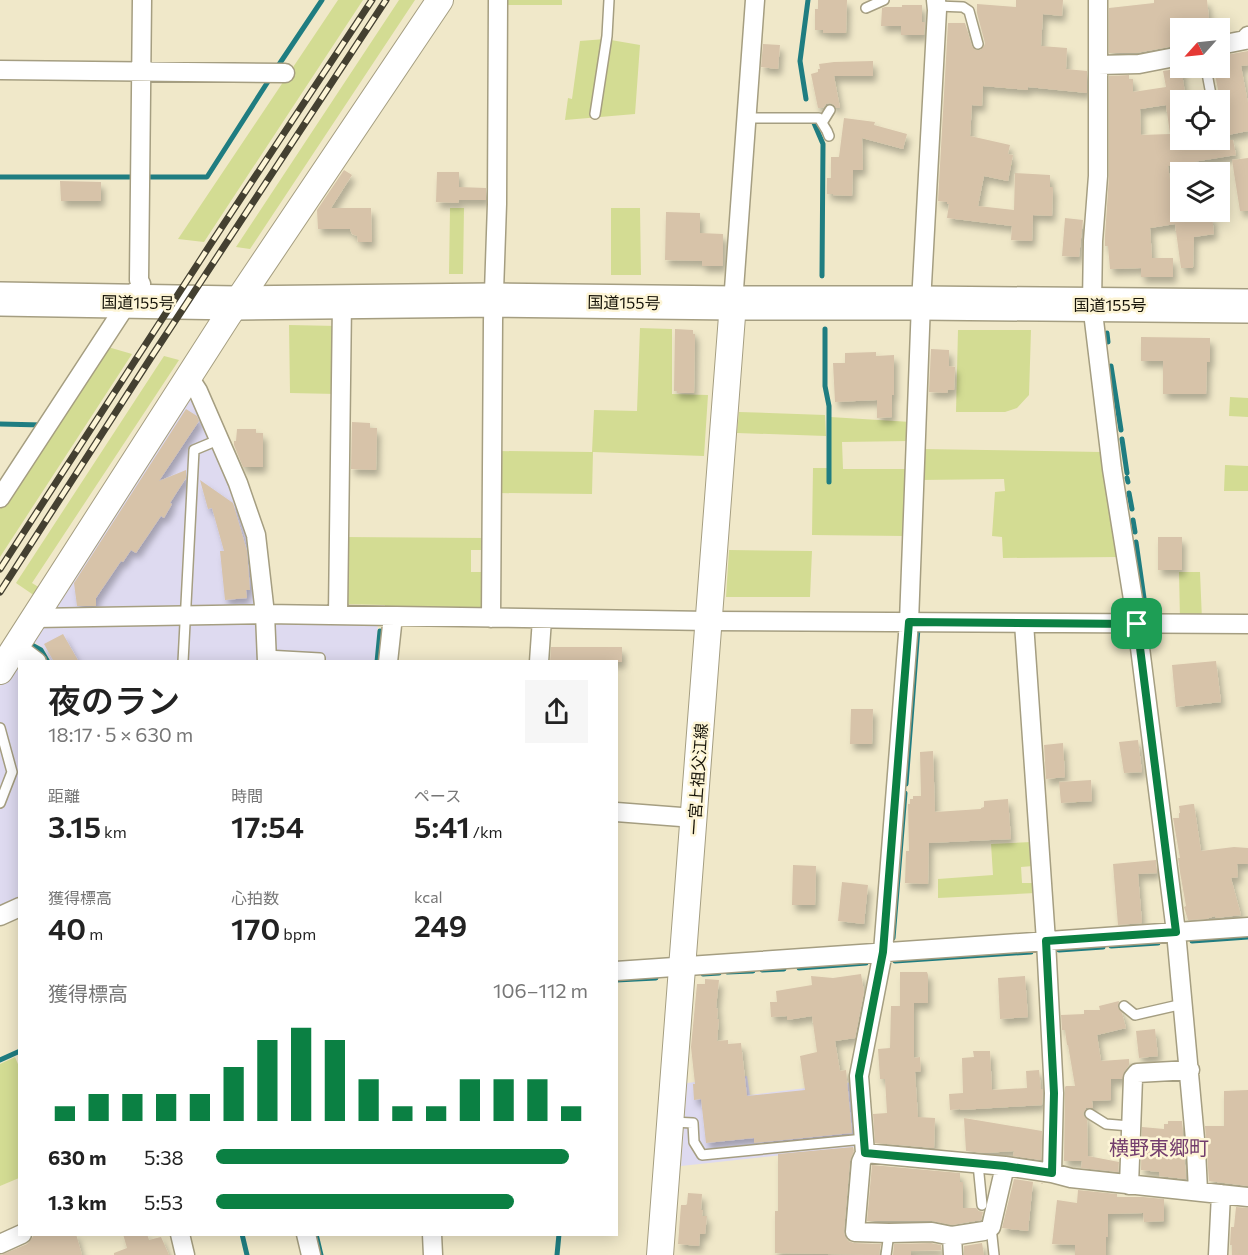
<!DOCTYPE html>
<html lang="ja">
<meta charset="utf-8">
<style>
:root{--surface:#fff;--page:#f6f6f6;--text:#222;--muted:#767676;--accent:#0b8043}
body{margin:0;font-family:Commissioner,"Noto Sans JP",sans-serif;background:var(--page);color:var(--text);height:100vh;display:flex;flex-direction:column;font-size:22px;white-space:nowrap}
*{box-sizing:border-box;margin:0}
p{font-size:20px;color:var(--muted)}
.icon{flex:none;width:33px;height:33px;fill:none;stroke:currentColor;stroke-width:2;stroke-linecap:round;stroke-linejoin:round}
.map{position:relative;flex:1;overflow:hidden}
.side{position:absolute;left:18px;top:660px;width:600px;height:576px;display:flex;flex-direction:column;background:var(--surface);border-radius:0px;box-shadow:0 3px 15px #0003}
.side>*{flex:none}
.needle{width:39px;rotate:243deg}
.buttons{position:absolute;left:1170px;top:18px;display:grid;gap:12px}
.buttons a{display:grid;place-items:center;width:60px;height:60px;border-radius:0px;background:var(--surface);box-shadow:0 3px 15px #0003;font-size:30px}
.pin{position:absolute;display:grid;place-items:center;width:51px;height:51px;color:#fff;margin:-26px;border-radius:12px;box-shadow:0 3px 9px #0006}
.round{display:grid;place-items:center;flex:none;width:63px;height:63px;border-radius:0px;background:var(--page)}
.head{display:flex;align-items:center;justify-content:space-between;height:102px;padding:0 30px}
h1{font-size:33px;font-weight:600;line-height:45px}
.stats{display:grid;grid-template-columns:repeat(3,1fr);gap:9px;height:102px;padding:6px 30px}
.stats div{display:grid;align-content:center}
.stats b{font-size:30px;font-weight:600}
.stats small{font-size:16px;font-weight:400}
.stats p{font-size:16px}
.chart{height:168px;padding:12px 30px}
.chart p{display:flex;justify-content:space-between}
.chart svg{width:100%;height:108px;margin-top:6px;stroke:var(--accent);stroke-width:6}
ul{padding:0 30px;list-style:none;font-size:20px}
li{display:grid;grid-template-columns:96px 72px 1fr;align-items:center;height:45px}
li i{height:15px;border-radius:8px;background:var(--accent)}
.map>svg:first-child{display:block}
.industrial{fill:#dedaf0}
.green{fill:#d3dc93}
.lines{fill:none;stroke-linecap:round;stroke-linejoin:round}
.stream{stroke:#1f7d81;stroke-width:5}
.building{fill:#d7c3a9;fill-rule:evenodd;filter:url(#shadow)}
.lane-casing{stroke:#a59e81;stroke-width:12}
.street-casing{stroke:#a59e81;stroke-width:21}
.secondary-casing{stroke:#a59e81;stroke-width:28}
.highway-casing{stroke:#a59e81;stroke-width:36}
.lane{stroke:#fff;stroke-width:9}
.street{stroke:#fff;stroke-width:18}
.secondary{stroke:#fff;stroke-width:26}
.highway{stroke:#fff;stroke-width:33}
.rail-casing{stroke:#444031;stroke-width:7}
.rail{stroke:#fdf5d6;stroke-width:4.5;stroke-dasharray:14;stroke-linecap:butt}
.route-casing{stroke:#fff;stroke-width:12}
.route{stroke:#0b8043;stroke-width:8}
.labels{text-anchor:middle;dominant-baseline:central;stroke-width:5;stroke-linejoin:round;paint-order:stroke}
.street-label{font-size:16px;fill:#171409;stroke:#fdf5d6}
.quarter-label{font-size:20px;fill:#733d6d;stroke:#fdf5d6}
</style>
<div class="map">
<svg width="1248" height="1255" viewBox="0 0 1248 1255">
<defs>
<filter id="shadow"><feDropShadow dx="3.5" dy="6" stdDeviation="3" flood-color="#0004"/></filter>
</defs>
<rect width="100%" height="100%" fill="#f0e8c9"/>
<path class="industrial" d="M190 398 195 399 250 535 257 603 252 609 56 610 53 604Z
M251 621 260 628 261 661H51L43 648 31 640 41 622Z
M278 622 378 623 375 661H273L272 626Z
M21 654 32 661 20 662 19 903 0 911V686Z
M747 1076 750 1095 854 1082 857 1147 681 1166 687 1083Z"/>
<path class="green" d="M338 0H363L204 242 178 239Z
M399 0H415L250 249 236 247Z
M502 0H562V5H502Z
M605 39 640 45 635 114 565 120 568 98 572 99 580 41Z
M450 208H464L463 274H449Z
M611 208H640L641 275H611Z
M289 325 338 326 336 394 290 393Z
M640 328 672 329V394L708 395 704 456 593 452 592 494 498 493V451L592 452 594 410 637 411Z
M958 330H1031L1029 395 1017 408 1005 412H956Z
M108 347 132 354 0 557V509Z
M164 356 179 360 32 583 40 588 35 596 16 583Z
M1230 397 1248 398V417L1229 416Z
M739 412 825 415 826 436 737 433Z
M830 417 911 422 909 441 842 442 843 469H907L905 536 812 535 813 468H831Z
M921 449 1101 452 1117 557 1003 558 1002 537 992 536 995 492 1005 491 1004 479 919 480Z
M1225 465 1248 466V491H1224Z
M345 537 486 538 485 550H471V572H485V604L480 611 385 609V605L343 604Z
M729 550 812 551 810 597H726Z
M1179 572H1200L1202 620H1180Z
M1031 842 1033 866 1021 867 1022 883H1034L1035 893 938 898V879L993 875 991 844Z
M15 1057 20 1069 19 1178 0 1186V1064Z"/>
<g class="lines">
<path class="stream" d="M278 66 322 0
M806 99 800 61 808 0
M814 123 823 144 822 276
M0 177H134V179
M148 177H207L269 80
M825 329V386L829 406V482
M1107 333 1108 342
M1111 366 1121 430
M0 424 42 425
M1122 439 1127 473
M1127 478 1128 482
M1129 493 1132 509
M1133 520 1135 532
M1136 542 1147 619
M30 644 41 650 48 662
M377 662 380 631
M906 784 918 628H922
M893 938 905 793
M1192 941 1248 937
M1111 946 1158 943
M1059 950 1103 947
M895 961 1031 952
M799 968 866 963
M762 970 784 969
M727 972 753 971
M703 974 719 973
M616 980 656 978
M0 1060 20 1051
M242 1234 247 1255
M316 1234 321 1255
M557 1255 559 1234"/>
</g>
<path class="building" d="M818 0H847L846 33H823V30H815V9H818Z
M1016 0H1063L1062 16 1043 14 1041 46 1067 48 1066 69 1087 71V93L1028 87V90L983 86 982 106 972 105 970 136 1010 145 1008 154 1013 155 1008 181 984 176 978 206 1014 210 1015 173 1050 175V187H1053L1052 216 1033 215 1032 241 1011 240 1012 226 947 218 949 204H947V202L938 201 948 23H965L972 46 976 50H980L984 46 985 43 977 13V4L1016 7Z
M1154 0H1207L1210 28H1180V45L1136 53H1109V8L1154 3Z
M902 5H922V22H925L924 35H901V26H881L882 8 885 7H902Z
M763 44 780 45 778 69 761 67Z
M1248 51V65L1241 66 1248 103V131L1223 136 1220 120V99L1214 70H1216L1215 68H1220V56Z
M873 61V76H834L840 108H836L834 105 830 103 826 104 823 108H818L811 74 818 72V69H820L819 64 834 62Z
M1183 68V73H1182L1186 100H1180V140H1233L1236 155 1168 166 1176 221 1212 216 1214 234 1194 237 1193 268H1181L1175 224 1150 228 1152 258H1173V277H1141V268L1110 269 1108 246H1105V236L1109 176V76L1129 75V79H1133V92L1166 87 1163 71ZM1166 105 1170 134 1141 135 1140 109Z
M844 118 875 122 874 125 907 134 903 149 862 138 863 170H853L852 196 833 195V194H827V178H831V157H839Z
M1248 158V211H1240L1232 160Z
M344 170 352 175 331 208H371L372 242H358L357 236 352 234 350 229H318L317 210Z
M437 172H459V187L486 188V200H459L458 203 436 202Z
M60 181 101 182V201H61Z
M666 212 700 213V233L723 234V266H702V261L665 260Z
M1065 218 1083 220 1079 257 1062 256Z
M675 329 693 330V334H695L694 393H677V391H674Z
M1141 337 1210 338V362H1207L1206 394H1163V361H1141Z
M931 349 949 350V366L955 367 954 390H948L947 393 929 392Z
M876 352V356L894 355V395H892V417L877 418V400L835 402 833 363H845V353Z
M186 409 197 416 199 421 159 481 186 470V478L170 503 172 504 164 518 161 516 136 553 131 550 123 562 121 561 96 598V606H77L74 583Z
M352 422 370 423V428H377L376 470 351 469Z
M237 429H256V433H263V467H243L234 445V441H236Z
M200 480 233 503 247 551 250 590H246L247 598 225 600 220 551H224L212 508 208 509Z
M1158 537H1182V570H1158Z
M63 634 79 662H54L44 644Z
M551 647H622V662H550Z
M1216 661 1221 702 1176 707 1172 665Z
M851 709H873L872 744H850Z
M1138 740 1142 772 1124 773 1119 742Z
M1063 743 1065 777 1046 779 1044 745Z
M933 751 935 812 981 809V808L984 807V801L1008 799 1011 839 929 843 928 884 905 883 906 851H909L908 804H910V799H913V796H921L920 752Z
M1091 780 1092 801 1061 803 1059 782Z
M1192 804H1194L1201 851 1234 847 1248 848V864H1237L1238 877 1231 878 1241 915 1216 918 1215 916 1206 919 1188 920 1184 907 1186 906 1180 872 1178 858H1180L1173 818H1179V813H1180L1179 806Z
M1156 860 1157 873 1138 874 1142 923 1118 925 1113 864Z
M793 865 816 866 815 905H792Z
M842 882 868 885 864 924 838 921Z
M900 972H927L928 975V1003H914V1058L920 1057 921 1071 915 1072 918 1117 935 1118 934 1148 875 1143 873 1114 887 1113 885 1079H880L878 1049 890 1048 891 1006H900Z
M861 974 864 992 855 1038 835 1041 840 1071 846 1070 852 1133 754 1143V1138L706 1143 701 1099 694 1100 693 1084H695L691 1047 697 984H705V979L719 980 716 1008 718 1009 717 1019H719L717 1041 728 1040V1044L741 1043 747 1096 805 1090 800 1056 817 1052 812 1016 787 1020V1016L771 1017 770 1002H777L776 991 812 985 811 976 833 978Z
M1025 976 1028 1017 1000 1019 998 978Z
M1119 1001 1118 1008 1122 1013 1126 1028 1097 1035 1101 1061 1129 1059V1065L1124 1072 1122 1079H1111V1100L1092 1101 1093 1108H1086L1083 1114 1087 1120 1088 1156 1119 1162 1118 1172 1081 1168 1082 1161H1064L1065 1087 1066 1086H1075L1068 1045H1067L1065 1030H1062L1061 1015 1084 1014V1010H1100L1099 1006Z
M1155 1029 1158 1056 1139 1058 1136 1031Z
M973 1051H990L992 1090 1027 1088 1026 1071 1039 1070 1041 1089H1043L1042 1105 960 1110V1109L950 1110 949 1094 963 1093 962 1058 974 1057Z
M1248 1090V1186L1209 1181 1205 1126H1224V1091Z
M964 1118 1042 1131 1041 1160 1013 1156 1014 1151 985 1153 966 1151Z
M1168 1121H1182L1186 1179 1159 1176V1172L1141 1170 1142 1127 1164 1129V1124H1168Z
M853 1147 854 1151 850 1161 844 1231 845 1236 848 1241 854 1243 881 1244 879 1255 775 1253V1211H778V1154Z
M872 1165 960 1173V1182H963V1208H976L979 1211 983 1212 981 1220 952 1225 932 1221H867Z
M1014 1179 1047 1184 1033 1182 1028 1231 1002 1228Z
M1078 1190 1117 1194V1197H1143L1164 1199V1221L1144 1222 1143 1213 1108 1214V1237H1106V1255H1075V1245L1052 1244 1057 1200 1077 1203Z
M688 1193 702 1194 701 1210H703L702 1216H707L705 1234H700L699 1246 678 1244 681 1205H686L687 1204Z
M1236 1207 1248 1208V1255H1232V1245H1230L1231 1227H1234Z
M35 1234H76L82 1255H1L27 1244Z
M123 1234H147L149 1240 161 1237 169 1255H114V1253L127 1248Z
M931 1243 941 1245V1250L911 1251V1255H893L894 1244Z
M982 1243 984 1255H964V1246Z"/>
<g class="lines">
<g class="lane-casing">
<path id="lane" d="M937 6 963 7 969 11 978 44
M866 8 884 0
M1206 68 1212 100
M595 114 607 36 609 0
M746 118H819L827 131 829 136
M822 123 830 110
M266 655 320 658V662
M183 662 194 450 218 440
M0 728 12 772 0 803
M1124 1006 1135 1015 1183 1004
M1090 1114 1106 1124 1130 1126
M672 1122 693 1123 694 1142 702 1155 864 1139
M978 1164 982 1205
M991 1227 994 1255
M886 1255 889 1233"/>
</g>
<g class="street-casing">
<path id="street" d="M936 0 937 10 921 303 909 622 883 952 859 1076 865 1153 861 1162 855 1232 889 1233 932 1232 952 1236 984 1231 991 1227 1005 1166 1052 1173 1071 1178 1248 1197
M1098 0V176L1093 241 1092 304 1112 469 1137 624 1176 932 1196 1150 1198 1191
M1220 45 1245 40 1248 36
M1098 65 1139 64 1180 56
M0 70 285 73
M733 303 755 0
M189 377 198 391 238 483 256 535 265 614 267 662
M0 498 128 302 141 284 139 280 142 0
M338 615 342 302
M35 618 265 614 709 621 1248 624
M491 618 493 321 497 204 498 0
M1024 623 1046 941 1054 1093 1052 1173
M16 646 37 662
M388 662 393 616
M539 662 542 619
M616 812 694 818
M0 916 20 907
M616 971 1248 927
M865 1153 1005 1166
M1129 1185 1133 1078 1137 1073 1190 1070
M180 1234 185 1255
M306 1234 311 1255
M432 1234 433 1255
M952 1236 953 1255
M0 1244 22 1234
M1218 1255 1221 1194"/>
</g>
<g class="secondary-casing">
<path id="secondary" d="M0 671 227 317 440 0
M660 1255 733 303"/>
</g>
<g class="highway-casing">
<path id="highway" d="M0 299 236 303 494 300 733 303H921L1248 306"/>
</g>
<use href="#lane" class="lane"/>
<use href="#street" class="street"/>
<use href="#secondary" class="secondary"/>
<use href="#highway" class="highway"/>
<g class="rail-casing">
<path id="rail" d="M0 569 212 242 372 0
M0 592 152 356 386 0"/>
</g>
<use href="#rail" class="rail"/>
</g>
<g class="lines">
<g class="route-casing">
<path id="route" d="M909 622 1137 624 1176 932 1046 941 1054 1093 1052 1173 1005 1166 865 1153 859 1076 883 952Z"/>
</g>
<use href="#route" class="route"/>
</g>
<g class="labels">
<g class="street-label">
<text transform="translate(138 302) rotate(1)">国道155号</text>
<text transform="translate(624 302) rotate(1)">国道155号</text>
<text x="1110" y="304">国道155号</text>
<text transform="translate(697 779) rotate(-86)">一宮上祖父江線</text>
</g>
<g class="quarter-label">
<text x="1159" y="1147">横野東郷町</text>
</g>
</g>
</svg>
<div class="buttons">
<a><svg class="needle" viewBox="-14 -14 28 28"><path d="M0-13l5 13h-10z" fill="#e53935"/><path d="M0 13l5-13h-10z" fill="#767676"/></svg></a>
<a><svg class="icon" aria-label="locate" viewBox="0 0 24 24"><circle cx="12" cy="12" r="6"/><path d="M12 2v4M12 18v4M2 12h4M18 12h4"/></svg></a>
<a><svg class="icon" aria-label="layers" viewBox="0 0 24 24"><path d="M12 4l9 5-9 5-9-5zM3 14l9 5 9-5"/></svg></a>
</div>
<div class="pin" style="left:1137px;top:624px;background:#1e9e55"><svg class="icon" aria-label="arrive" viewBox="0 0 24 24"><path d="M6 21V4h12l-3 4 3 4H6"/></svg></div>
<section class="side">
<div class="head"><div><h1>夜のラン</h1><p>18:17 · 5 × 630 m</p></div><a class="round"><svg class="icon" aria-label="share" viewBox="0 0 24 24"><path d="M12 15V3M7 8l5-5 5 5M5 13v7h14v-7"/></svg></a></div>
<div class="stats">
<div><p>距離</p><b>3.15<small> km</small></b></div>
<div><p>時間</p><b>17:54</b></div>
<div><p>ペース</p><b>5:41<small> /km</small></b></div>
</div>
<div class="stats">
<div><p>獲得標高</p><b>40<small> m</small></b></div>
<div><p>心拍数</p><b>170<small> bpm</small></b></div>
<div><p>kcal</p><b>249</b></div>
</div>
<div class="chart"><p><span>獲得標高</span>106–112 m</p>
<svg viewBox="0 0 160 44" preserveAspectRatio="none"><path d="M5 44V38M15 44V33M25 44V33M35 44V33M45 44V33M55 44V22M65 44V11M75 44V6M85 44V11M95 44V27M105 44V38M115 44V38M125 44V27M135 44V27M145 44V27M155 44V38"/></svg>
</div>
<ul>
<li><b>630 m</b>5:38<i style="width:95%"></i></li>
<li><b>1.3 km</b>5:53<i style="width:80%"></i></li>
</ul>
</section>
</div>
